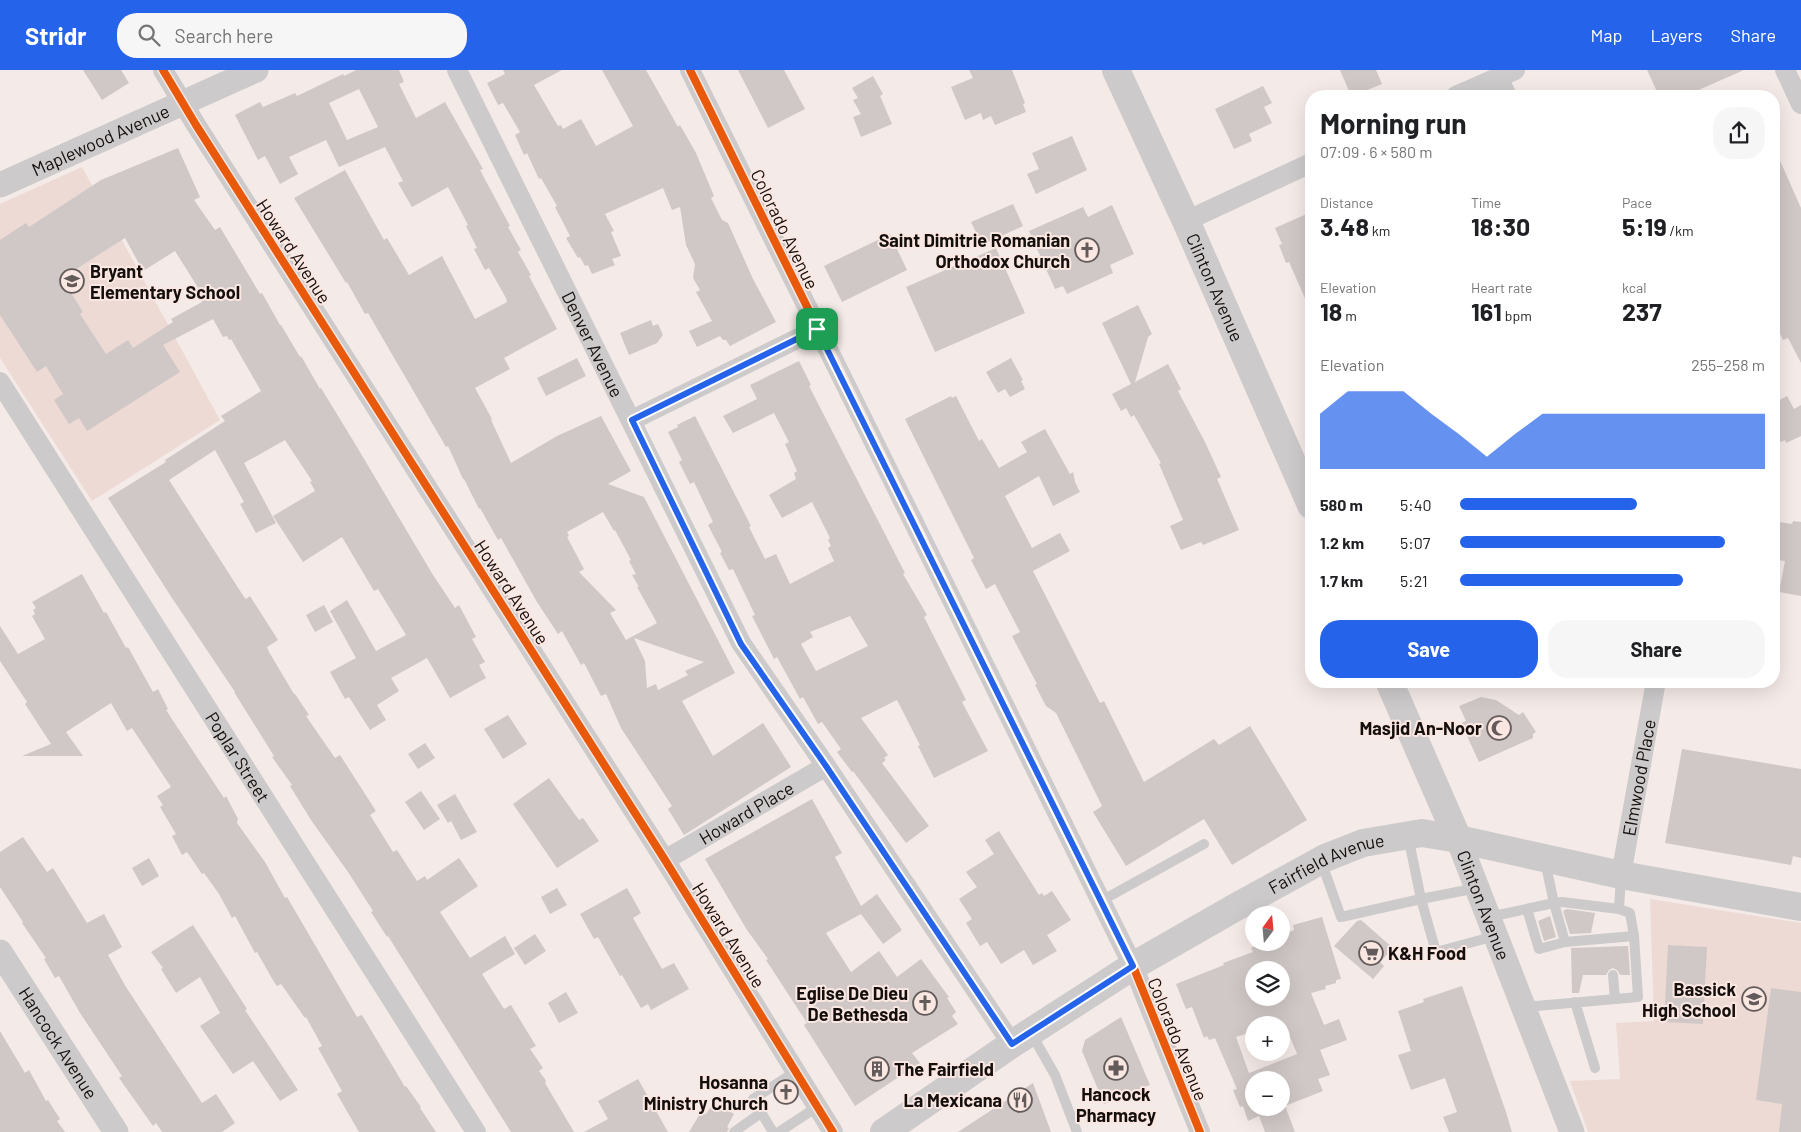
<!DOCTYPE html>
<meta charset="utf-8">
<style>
:root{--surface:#fff;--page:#f6f6f6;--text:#202124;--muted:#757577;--accent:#2563eb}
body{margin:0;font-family:Barlow,sans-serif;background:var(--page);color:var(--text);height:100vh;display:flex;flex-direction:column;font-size:19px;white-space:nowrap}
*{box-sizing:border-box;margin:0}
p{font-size:16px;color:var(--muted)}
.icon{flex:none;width:28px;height:28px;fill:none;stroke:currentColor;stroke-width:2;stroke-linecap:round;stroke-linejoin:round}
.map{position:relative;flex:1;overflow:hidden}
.sheet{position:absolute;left:1305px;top:20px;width:475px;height:598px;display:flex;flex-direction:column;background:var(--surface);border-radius:20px;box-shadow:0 5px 20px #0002}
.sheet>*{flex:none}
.needle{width:32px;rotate:16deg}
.buttons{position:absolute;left:1245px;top:836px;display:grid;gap:10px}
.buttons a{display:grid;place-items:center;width:45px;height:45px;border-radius:50%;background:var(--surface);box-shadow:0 5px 20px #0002;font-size:25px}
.pin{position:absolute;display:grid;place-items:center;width:42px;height:42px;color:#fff;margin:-21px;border-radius:10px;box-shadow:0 2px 8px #0006}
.round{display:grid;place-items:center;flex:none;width:52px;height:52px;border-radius:20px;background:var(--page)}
.summary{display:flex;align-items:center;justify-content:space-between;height:85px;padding:0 15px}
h1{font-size:28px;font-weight:700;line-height:38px}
.metrics{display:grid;grid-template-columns:repeat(3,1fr);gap:8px;height:85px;padding:5px 15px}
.metrics div{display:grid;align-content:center}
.metrics b{font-size:25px;font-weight:700}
.metrics small{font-size:14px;font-weight:400}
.metrics p{font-size:14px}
.chart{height:140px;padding:10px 15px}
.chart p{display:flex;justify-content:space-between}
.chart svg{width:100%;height:90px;margin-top:5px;fill:var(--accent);opacity:.7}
.action{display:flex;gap:10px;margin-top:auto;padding:10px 15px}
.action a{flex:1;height:58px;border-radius:20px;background:var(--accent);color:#fff;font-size:20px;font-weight:700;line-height:58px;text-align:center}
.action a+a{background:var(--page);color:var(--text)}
ul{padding:0 15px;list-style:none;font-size:16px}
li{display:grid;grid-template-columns:80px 60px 1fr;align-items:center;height:38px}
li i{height:12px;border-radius:6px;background:var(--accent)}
header{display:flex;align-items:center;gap:30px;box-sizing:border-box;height:70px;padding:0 25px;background:var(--accent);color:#fff}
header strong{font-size:24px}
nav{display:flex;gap:28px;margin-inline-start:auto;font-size:18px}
.search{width:350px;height:45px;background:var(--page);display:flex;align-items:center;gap:12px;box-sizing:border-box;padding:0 18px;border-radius:20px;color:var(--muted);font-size:19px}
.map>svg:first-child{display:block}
.built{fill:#eddad5}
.building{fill:#d0c8c6;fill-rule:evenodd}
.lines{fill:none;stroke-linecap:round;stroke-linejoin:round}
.service{stroke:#cccaca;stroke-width:10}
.minor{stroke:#cccaca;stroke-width:20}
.tertiary{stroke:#cccaca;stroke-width:25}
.secondary{stroke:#cccaca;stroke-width:28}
.cycleway-casing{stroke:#fae7e2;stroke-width:11}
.cycleway{stroke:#e8590c;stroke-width:8}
.route-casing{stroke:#fff;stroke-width:10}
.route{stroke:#2563eb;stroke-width:6}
.labels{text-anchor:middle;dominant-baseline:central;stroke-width:4;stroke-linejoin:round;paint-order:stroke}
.street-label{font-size:18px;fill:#140e0c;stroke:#fae7e2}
.poi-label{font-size:18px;font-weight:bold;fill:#140e0c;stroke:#fae7e2;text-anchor:end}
</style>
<header>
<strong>Stridr</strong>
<div class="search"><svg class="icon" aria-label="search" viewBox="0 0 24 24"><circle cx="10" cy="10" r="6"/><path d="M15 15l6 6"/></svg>Search here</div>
<nav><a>Map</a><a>Layers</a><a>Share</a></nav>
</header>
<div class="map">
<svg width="1801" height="1062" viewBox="0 0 1801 1062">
<rect width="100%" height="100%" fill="#f4eae8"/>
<path class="built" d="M82 97 220 350 92 431 0 288V134Z
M1650 829 1801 853V1062H1588L1570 1011 1620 1009 1616 953 1654 951Z"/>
<path class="building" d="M83 0H121L129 13 102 30Z
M356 0H399L404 12 399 14 416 48 445 32 483 99 480 100 510 156 508 157 521 180 518 182 531 205 529 206 557 259 504 288 510 299 475 318 492 349 491 350 511 393 557 366 601 346 631 401 608 414 644 427 735 603 682 631 713 686 763 653 791 697 684 765 668 739 672 736 621 658 606 624 601 626 584 593 581 595 562 561 558 564 537 532 501 468 498 470 480 438 479 439 464 409H463L448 376 446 377 368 243 365 244 347 212 346 213 294 128 345 100 384 170 387 168 409 205 442 186 475 249 507 232 506 228 489 198 485 200 474 179 477 178 466 156 468 155 448 117 412 137 398 113 403 111 385 77 339 97 326 70 289 87 298 104 280 114 265 86 258 90 235 45 260 32 263 37 295 23 297 26 343 4 344 6ZM359 19 378 57 347 70 329 33ZM603 442 614 461 615 460 631 490 629 491 636 504 632 505 639 517H637L657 553 626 570 610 543 616 540 579 502 584 499 567 467 569 466 567 462ZM634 568 677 583 704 592 685 601 688 605 658 620 656 614 647 618 645 591Z
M503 0H562L534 15 558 56 561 55 563 59 581 49 596 76 633 56 602 0H646L678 57 680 55 696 83 714 126 711 128 722 150 728 153 753 209 776 252 730 276 726 270H723L720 266 697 277 689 261 712 251 696 222 700 220 693 208 695 194 686 175 680 137 672 140 663 118 605 144 614 161 611 162 621 186 612 189 615 195 592 204 588 195 585 196 580 187 578 188 566 168 570 166 555 137 557 136 541 108 539 109 527 83 524 85 515 65 520 62 503 33 498 35 487 13 505 4Z
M738 0H784L805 39 768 58Z
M969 0H1012L1025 33 1023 34 1026 42 995 55 991 46 983 50 981 43 965 50 951 17 973 8Z
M1340 0H1376L1382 14 1360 23 1349 21Z
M1647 0H1744L1685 26H1659Z
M873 6 883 24 880 26 892 54 861 67 853 47 861 44 853 30 858 28 852 18Z
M1263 16 1272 33 1264 37 1272 53 1249 64 1252 71 1234 79 1215 39Z
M1072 66 1087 100 1036 124 1027 104 1039 99 1032 83Z
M1774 77 1801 138V293L1788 268 1783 270 1774 251Z
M178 78 200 127 194 130 215 160 220 157 260 224 262 223 280 255H281L300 287 301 286 320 319 321 318 354 372 433 505 455 538 459 535 476 567 472 569 485 592 479 595 486 608 450 628 427 588 391 608 399 621 377 635 386 650 370 660 349 627 345 629 330 602 356 588 330 541 347 530 376 581 406 565 378 519 374 521 342 467 303 492 273 446 315 421 310 412 312 411 285 370 244 393 276 453 256 463 240 434 244 432 215 380 169 410 244 527 246 529 250 526 278 570 267 577 269 582 294 624H295L309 645 306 646 335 688 340 685 376 741 370 745 393 782 397 780 417 811 425 806 427 810 459 788 478 816 440 842 470 888 505 866 515 884 482 904 504 939 511 935 536 976 530 979 543 998 539 1001 545 1009 546 1012 545 1013 574 1062H511L388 866 387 867 371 842 373 841 348 802 311 750 290 716 292 715 272 687 274 686 234 622H235L170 525 108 428 166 392 165 390 225 351 221 346 261 321 231 269 229 270 227 266 223 267 213 249 163 275 180 302 87 361 79 348 69 354 54 330 63 324 46 296 37 302 0 245V170L26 153 29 157 101 110ZM125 168 143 201 175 181 202 224 198 226 202 232 171 249 173 252 133 278 128 270 106 284 80 244 83 242 62 208Z
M1013 134 1023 156 982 175 971 152Z
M1112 135 1134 184 1110 195 1113 203 1067 224 1063 216 1055 219 1029 161 1083 137 1088 147Z
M1311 142V242L1289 192 1286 193 1279 175 1282 174 1275 158Z
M890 164 907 200 842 232 824 196Z
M996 178 1025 243 935 282 906 217Z
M1138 235 1152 264 1148 267 1135 312 1168 294 1181 319 1178 321 1205 372 1221 407 1217 409 1239 460 1203 475 1201 472 1181 480 1170 456 1183 450 1159 394 1161 393 1134 345 1131 347 1126 338 1121 341 1112 324 1131 314 1102 253Z
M651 250 653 256 658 254 663 265 657 273 629 285 620 263Z
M577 288 586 306 546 326 537 308Z
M1011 288 1023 310 1021 311 1025 319 1010 327 1005 319 998 323 986 302Z
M799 291 811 315 809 316 905 503 903 504 927 545 924 547 966 630 962 632 988 681 934 708 918 676 920 675 897 630 861 648 888 685 884 688 886 690 882 693 929 756 906 773 853 701 852 702 837 682 841 679 822 652 818 654 803 627 800 629 777 587 774 589 752 546 755 545 733 499 729 500 720 483 722 482 708 455 713 452 694 412 690 414 679 392 682 390 668 362 678 357 677 355 695 346 751 456 749 457 765 489 776 484 790 514 834 491 828 478 831 476 828 470 830 468 812 432 782 448 769 425 796 409 794 403 797 401 785 374 789 372 774 343 733 363 723 346 757 329 750 315ZM850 546 868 576 816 601 801 574 813 567 810 562Z
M951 326 952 328 956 326 979 371 982 369 999 398 1027 382 1021 372 1045 359 1070 404 1073 402 1075 412 1080 422 1053 436 1039 406 1005 426 1032 478 1060 463 1070 481 1033 501 1100 633 1104 631 1144 712 1214 669 1219 675 1250 656 1307 750 1232 795 1204 749 1126 796 1093 742 1102 736 1056 643 1046 636 1035 615 1037 614 1012 566 1020 562 995 514 986 519 971 490 974 488 905 349Z
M1787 326 1794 339 1801 335V366L1786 373 1785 370 1774 375V333Z
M1774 451 1792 454 1793 451 1801 452V526L1779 522 1785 491 1774 490Z
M82 504 104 543 106 542 126 578 128 577 153 622 158 619 168 639 166 640 224 728 226 726 238 749 237 753 265 792 285 828 287 827 357 947 362 945 405 1017 406 1016 421 1037 420 1038 436 1062H359L337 1024 342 1021 318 978 322 976 306 947 305 948 281 914 277 916 274 912 257 882 255 883 235 846 232 848 219 824 204 803 202 804 187 782 182 785 172 766 176 764 160 737 163 735 157 726 171 717 132 658 127 661 111 633 66 662 83 686H22L51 674 25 634 27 632 0 591V556L18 584 45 569 32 546 35 544 33 540 36 538 32 532Z
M324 535 333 552 315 562 306 545Z
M1481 627 1496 630 1519 645 1523 642 1536 662 1533 664V668L1479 692 1461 653 1466 651 1459 636Z
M508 645 527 674 503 689 484 659Z
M425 673 435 688 418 699 408 684Z
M1682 679 1801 699V788L1793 786 1791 795 1665 773Z
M549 708 579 750 583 748 599 771 557 798 513 734Z
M421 721 440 749 424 760 405 732Z
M455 724 477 762 461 770 451 751 448 753 437 735Z
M812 729 842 783 835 787 861 836 877 824 902 860 883 874 861 844 826 863 851 902 879 881 897 907 921 889 949 927 947 928 956 942 952 946 958 954 912 983 920 993 855 1036 804 955 807 953 766 890 768 889 747 860 705 789Z
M999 761 1039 825 1042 823 1044 826 1052 821 1071 850 1047 865 1057 881 1033 895 1024 880 1001 894 987 872 980 876 966 853 972 849 959 829 977 817 966 802 994 784 985 770Z
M23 767 47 802 53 798 87 853 104 844 122 877 108 885 126 917 202 1033 216 1024 235 1053 222 1062H162L156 1053 153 1056 119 1008 122 1006 80 943 59 906 55 908 44 889 46 888 22 853 23 852 0 817V782Z
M149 788 159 806 142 816 132 798Z
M557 818 567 835 550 844 541 827Z
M627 818 641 843 633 848 662 899 674 893 689 919 651 940 648 934 641 938 622 905 620 906 598 867 594 869 580 844Z
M1567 839 1595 843 1591 863 1570 864 1563 841Z
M1550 846 1556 867 1544 871 1538 851Z
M1322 847 1341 909 1336 910V913L1325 916 1326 919 1311 923 1324 955 1339 949 1347 970 1320 980 1330 1005 1318 1009 1323 1021 1285 1036 1295 1062H1265L1259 1046 1248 1051 1243 1036 1240 1037 1233 1020 1237 1019 1215 968 1209 970 1207 966 1204 968 1192 937 1186 939 1176 914 1224 895 1223 893 1253 882 1251 878 1263 872H1281V865L1294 860 1293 855ZM1254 900H1281V928H1254ZM1254 955H1285L1297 984 1249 1003 1236 967 1254 961ZM1254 1010H1281V1038H1254Z
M1361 850 1393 878 1380 892 1384 896 1373 909 1334 876 1357 851Z
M193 855 247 939 245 940 298 1020 280 1031 253 991 233 1004 200 956 220 943 200 907 176 923 161 899 163 898 151 882Z
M535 864 546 881 525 895 514 878Z
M1668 875 1707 877 1703 954 1664 952Z
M1628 876 1630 905H1620L1618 901 1613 898 1609 900 1606 905H1583L1579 923H1572L1571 878Z
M1462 916 1506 1042 1512 1062H1449L1443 1047 1457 1042 1445 1008 1411 1020 1398 985 1411 981 1398 941 1424 932 1423 929Z
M1771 918 1801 922V1062H1779L1782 1034 1756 1030Z
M566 922 578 943 559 953 548 933Z
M1121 947 1150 1015 1104 1034 1082 981 1085 970Z
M0 961 25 1003 29 1000 46 1031 48 1030 60 1049 57 1051 65 1062H0Z
M638 1009 668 1062H584L608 1049 598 1031Z
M1033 1013 1051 1062H958Z
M714 1032 734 1044 727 1057 729 1058 727 1062H689L701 1042 706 1044Z"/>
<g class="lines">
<path class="service" d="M1321 791 1341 847 1421 829 1408 766
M1477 818 1421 829 1436 882 1495 866
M1101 831 1204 774
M1527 839 1539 879 1565 872
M1619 839 1562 832 1554 833 1565 872 1634 866 1630 843 1619 839 1621 806
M1489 847 1554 833 1545 791
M1613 905 1615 929
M1575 932 1595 998
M1525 937 1638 927 1634 866
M1031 963 1055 1005 1077 1062
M734 1062 762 1042
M773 1062 753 1029 795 1002
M779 1062 817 1037"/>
<g class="minor">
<path d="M163 0 196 55 665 790 833 1062"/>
<path id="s1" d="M457 0 741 573 826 696 1012 974"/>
<path d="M690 0 1133 896 1200 1062"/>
<path d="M1785 0 1801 34"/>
<path d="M1498 7 1507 26"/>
<path d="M1456 26 1515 0"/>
<path d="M1186 151 1311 93"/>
<path id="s2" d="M0 312 476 1062"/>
<path d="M632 350 817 259"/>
<path id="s3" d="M665 790 826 696"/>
<path id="s4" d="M1621 805 1656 611"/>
</g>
<g class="tertiary">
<path id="s5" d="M0 115 256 0"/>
<path id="s6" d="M1458 769 1572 1062"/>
<path id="s7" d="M0 882 116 1062"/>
</g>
<g class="secondary">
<path id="s8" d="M1116 0 1186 151 1311 435"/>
<path d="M1389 611 1458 769"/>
<path id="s9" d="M884 1062 1012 974 1133 896 1236 837 1325 788 1363 773 1422 763 1458 769 1621 805 1801 837"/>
</g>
<g class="cycleway-casing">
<path id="cycleway" d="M163 0 196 55 665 790 833 1062
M690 0 1133 896 1200 1062"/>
</g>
<use href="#cycleway" class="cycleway"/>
</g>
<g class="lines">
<g class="route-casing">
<path id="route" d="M817 259 1133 896 1012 974 826 696 741 574 632 350Z"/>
</g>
<use href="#route" class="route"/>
</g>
<defs>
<g id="church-ring" transform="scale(1.25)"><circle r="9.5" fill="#fae7e2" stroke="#625b59" stroke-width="1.5"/><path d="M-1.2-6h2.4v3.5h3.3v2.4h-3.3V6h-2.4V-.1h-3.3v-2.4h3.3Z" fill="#625b59"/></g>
<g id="school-ring" transform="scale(1.25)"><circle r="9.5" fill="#fae7e2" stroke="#625b59" stroke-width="1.5"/><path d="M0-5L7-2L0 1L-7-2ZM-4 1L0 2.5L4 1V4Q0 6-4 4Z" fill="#625b59"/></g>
<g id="mosque-ring" transform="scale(1.25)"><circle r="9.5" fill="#fae7e2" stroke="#625b59" stroke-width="1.5"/><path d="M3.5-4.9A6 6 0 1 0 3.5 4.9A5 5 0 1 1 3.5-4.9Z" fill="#625b59"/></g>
<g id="supermarket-ring" transform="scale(1.25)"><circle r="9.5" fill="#fae7e2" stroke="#625b59" stroke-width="1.5"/><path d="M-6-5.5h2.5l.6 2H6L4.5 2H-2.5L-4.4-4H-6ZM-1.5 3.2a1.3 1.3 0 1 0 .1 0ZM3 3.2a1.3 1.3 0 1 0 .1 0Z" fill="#625b59"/></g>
<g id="pharmacy-ring" transform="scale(1.25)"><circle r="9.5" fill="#fae7e2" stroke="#625b59" stroke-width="1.5"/><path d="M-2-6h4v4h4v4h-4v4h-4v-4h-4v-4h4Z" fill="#625b59"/></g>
<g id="building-ring" transform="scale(1.25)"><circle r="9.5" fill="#fae7e2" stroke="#625b59" stroke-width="1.5"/><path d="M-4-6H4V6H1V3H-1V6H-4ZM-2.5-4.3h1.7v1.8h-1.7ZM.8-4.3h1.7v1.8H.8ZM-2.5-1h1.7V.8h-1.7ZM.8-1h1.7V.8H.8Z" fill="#625b59"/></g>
<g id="restaurant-ring" transform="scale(1.25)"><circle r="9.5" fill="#fae7e2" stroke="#625b59" stroke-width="1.5"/><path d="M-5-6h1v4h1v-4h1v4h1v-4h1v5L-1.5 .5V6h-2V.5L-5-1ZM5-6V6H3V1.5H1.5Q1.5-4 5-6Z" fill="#625b59"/></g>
</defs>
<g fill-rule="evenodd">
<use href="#church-ring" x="1087" y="180"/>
<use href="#school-ring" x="72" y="211"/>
<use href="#mosque-ring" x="1499" y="658"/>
<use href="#supermarket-ring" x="1371" y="883"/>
<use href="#school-ring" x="1754" y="929"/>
<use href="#church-ring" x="925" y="933"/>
<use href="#pharmacy-ring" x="1116" y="998"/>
<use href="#building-ring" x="877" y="999"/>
<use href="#church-ring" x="786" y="1022"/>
<use href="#restaurant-ring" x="1020" y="1030"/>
</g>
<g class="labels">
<g class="street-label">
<text stroke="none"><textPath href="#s5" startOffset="110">Maplewood Avenue</textPath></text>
<text transform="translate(785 159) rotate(64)">Colorado Avenue</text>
<text transform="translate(294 181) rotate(57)">Howard Avenue</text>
<text stroke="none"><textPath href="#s8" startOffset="239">Clinton Avenue</textPath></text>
<text stroke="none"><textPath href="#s1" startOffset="306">Denver Avenue</textPath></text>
<text transform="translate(512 522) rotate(57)">Howard Avenue</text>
<text stroke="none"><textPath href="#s2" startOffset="444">Poplar Street</textPath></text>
<text stroke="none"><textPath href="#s4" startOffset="99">Elmwood Place</textPath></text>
<text stroke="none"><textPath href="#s3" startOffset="94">Howard Place</textPath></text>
<text stroke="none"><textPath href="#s9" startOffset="519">Fairfield Avenue</textPath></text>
<text stroke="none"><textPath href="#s6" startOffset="71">Clinton Avenue</textPath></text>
<text transform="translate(729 865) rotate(58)">Howard Avenue</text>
<text transform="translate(1178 969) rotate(68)">Colorado Avenue</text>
<text stroke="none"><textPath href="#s7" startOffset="108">Hancock Avenue</textPath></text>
</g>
<g class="poi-label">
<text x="1070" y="170">Saint Dimitrie Romanian<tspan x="1070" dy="21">Orthodox Church</tspan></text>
<text x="90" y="201" text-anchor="start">Bryant<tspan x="90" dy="21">Elementary School</tspan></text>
<text x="1482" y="658">Masjid An-Noor</text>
<text x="1388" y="883" text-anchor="start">K&amp;H Food</text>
<text x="1736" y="919">Bassick<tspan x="1736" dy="21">High School</tspan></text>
<text x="908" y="923">Eglise De Dieu<tspan x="908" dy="21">De Bethesda</tspan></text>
<text x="894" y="999" text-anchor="start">The Fairfield</text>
<text x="768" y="1012">Hosanna<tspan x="768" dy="21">Ministry Church</tspan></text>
<text x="1116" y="1024" text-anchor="middle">Hancock<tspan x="1116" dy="21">Pharmacy</tspan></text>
<text x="1002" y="1030">La Mexicana</text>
</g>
</g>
</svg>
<div class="buttons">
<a><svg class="needle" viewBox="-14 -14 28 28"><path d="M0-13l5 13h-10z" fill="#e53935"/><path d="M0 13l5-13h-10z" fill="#757577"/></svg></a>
<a><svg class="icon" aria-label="layers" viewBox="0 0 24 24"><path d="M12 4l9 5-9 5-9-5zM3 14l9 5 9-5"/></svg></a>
<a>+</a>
<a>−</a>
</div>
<div class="pin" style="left:817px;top:259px;background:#1e9e55"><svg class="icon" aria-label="arrive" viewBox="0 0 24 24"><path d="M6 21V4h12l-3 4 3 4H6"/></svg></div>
<section class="sheet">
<div class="summary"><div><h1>Morning run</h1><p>07:09 · 6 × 580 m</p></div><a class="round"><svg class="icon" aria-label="share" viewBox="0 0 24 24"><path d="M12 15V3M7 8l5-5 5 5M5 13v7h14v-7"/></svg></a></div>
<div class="metrics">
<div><p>Distance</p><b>3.48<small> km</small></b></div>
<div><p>Time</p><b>18:30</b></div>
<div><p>Pace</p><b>5:19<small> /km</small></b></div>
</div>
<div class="metrics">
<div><p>Elevation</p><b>18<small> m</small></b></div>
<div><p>Heart rate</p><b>161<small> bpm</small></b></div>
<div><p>kcal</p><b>237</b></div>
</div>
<div class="chart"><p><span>Elevation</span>255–258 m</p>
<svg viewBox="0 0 160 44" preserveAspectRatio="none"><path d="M0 44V17L10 6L20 6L30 6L40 17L50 27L60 38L70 27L80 17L90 17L100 17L110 17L120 17L130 17L140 17L150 17L160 17V44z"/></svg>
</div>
<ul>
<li><b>580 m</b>5:40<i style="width:58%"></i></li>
<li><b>1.2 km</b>5:07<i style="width:87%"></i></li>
<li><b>1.7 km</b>5:21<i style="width:73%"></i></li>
</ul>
<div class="action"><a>Save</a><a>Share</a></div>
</section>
</div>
